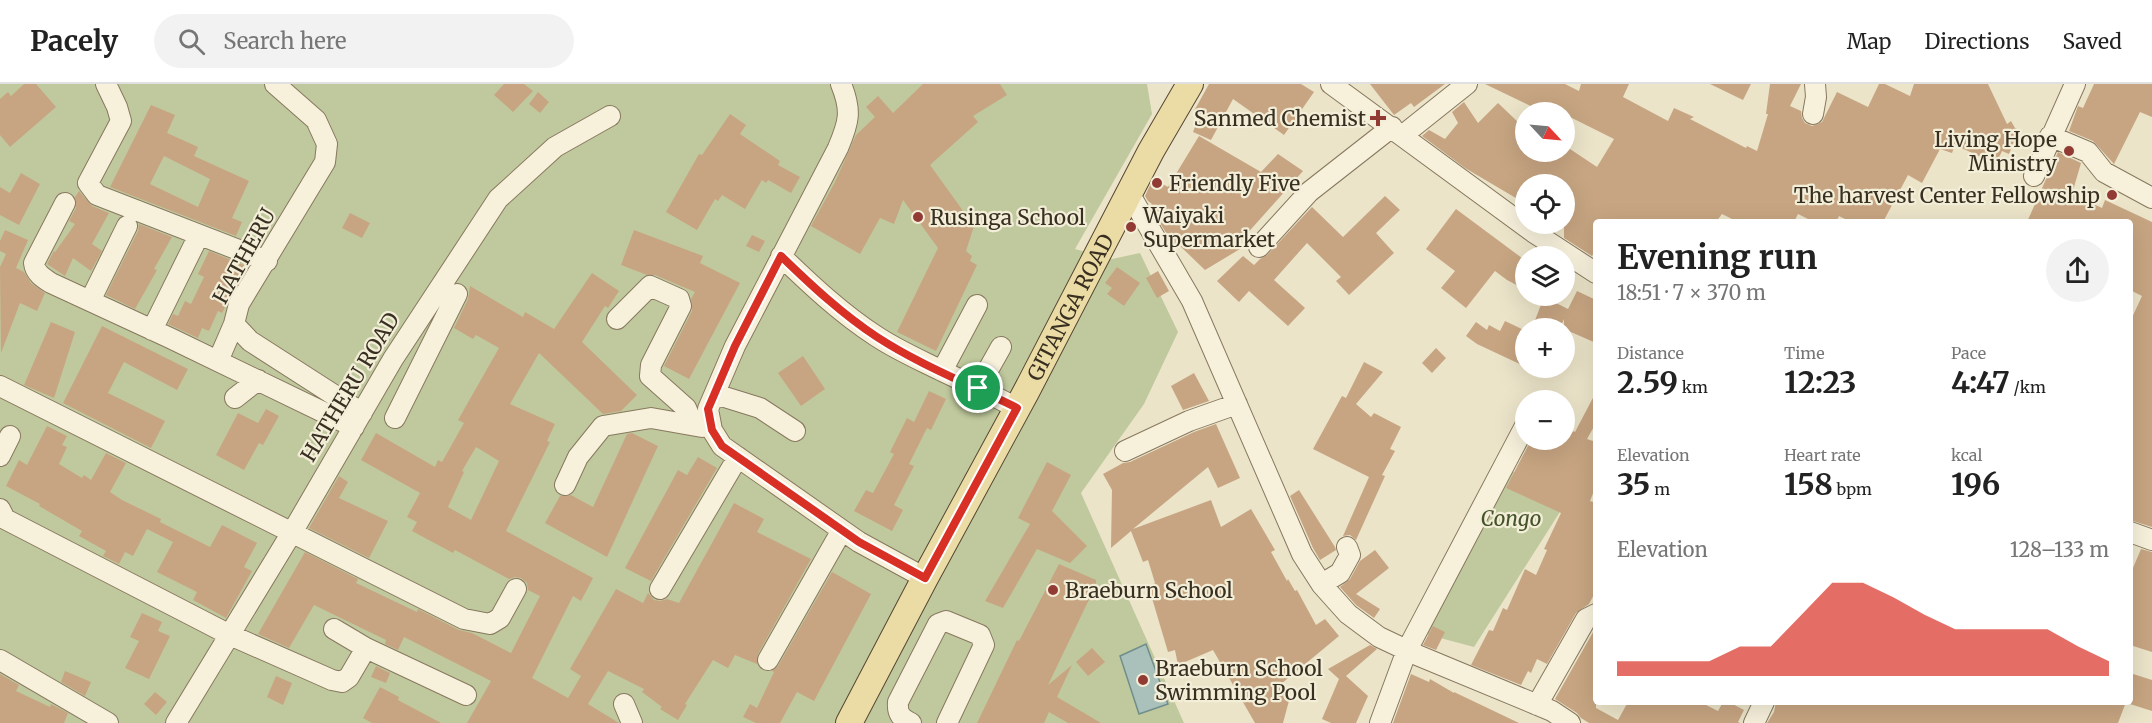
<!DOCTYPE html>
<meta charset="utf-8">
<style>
:root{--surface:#fff;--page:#f2f2f2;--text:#222;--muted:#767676;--line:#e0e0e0;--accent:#d93025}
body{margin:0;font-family:Merriweather,serif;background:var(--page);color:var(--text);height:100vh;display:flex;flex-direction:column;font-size:22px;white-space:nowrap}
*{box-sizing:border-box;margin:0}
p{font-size:20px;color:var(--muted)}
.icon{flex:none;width:33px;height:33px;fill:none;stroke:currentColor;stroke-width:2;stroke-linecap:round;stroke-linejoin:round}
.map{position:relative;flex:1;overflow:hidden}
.panel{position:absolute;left:1593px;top:135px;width:540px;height:486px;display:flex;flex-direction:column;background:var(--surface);border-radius:6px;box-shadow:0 6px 24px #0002}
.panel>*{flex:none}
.needle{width:39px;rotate:116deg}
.controls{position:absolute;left:1515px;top:18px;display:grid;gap:12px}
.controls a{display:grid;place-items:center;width:60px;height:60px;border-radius:50%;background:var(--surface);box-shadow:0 6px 24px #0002;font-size:30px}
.pin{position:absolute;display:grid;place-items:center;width:51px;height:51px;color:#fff;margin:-26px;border:3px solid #fff;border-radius:50%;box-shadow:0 2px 6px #0007}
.round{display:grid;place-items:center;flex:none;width:63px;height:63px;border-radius:32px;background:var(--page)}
.headline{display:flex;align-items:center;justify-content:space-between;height:102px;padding:0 24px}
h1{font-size:33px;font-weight:700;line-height:45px}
.stats{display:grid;grid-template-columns:repeat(3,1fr);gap:9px;height:102px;padding:6px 24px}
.stats div{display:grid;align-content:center}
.stats b{font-size:30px;font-weight:700}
.stats small{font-size:16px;font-weight:400}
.stats p{font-size:16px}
.chart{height:168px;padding:12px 24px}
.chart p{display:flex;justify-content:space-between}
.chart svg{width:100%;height:108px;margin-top:6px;fill:var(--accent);opacity:.7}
header{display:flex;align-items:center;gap:36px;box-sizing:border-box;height:84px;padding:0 30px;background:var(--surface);border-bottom:2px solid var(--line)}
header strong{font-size:28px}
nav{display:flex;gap:33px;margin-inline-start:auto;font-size:21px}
.search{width:420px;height:54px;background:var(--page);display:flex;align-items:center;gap:15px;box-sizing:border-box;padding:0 21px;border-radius:33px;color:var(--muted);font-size:22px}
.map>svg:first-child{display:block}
.green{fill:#c0c99d}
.water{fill:#a9c0bb;stroke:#708e8a;stroke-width:1.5}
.building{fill:#c7a582;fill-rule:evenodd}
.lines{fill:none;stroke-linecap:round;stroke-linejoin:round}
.minor-casing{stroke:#87785f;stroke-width:22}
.major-casing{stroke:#554633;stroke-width:28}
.minor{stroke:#f7f1dc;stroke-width:20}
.major{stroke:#ebdba5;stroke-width:26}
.route-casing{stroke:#fff;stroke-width:12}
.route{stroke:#d93025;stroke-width:8}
.poi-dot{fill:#913b34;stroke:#f3eed8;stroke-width:2}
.labels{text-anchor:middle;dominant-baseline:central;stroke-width:4.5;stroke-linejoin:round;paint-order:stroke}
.poi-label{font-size:21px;fill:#382f21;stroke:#f3eed8;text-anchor:start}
.street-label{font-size:21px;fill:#382f21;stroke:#f3eed8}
.park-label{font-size:21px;font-style:italic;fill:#45532a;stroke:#f3eed8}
</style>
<header>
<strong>Pacely</strong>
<div class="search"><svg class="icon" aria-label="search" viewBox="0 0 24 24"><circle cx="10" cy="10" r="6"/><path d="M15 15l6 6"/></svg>Search here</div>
<nav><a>Map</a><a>Directions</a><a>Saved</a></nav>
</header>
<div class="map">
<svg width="2152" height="639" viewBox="0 0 2152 639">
<rect width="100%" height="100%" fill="#ebe4c9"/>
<path class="green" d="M0 0H1147L1152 30 1075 165 1112 175 1140 169 1178 248 1144 320 1081 409 1184 639H0Z
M1495 376 1565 420 1474 563 1414 547Z"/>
<path class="water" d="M1146 560 1168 620 1139 630 1120 572Z"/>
<path class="building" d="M24 0H36L56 23 10 63 0 51V15L8 8 11 12Z
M504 0H524L533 7 513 28 494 11Z
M923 0H1000L1007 11 973 32 978 38 930 81 974 142 966 167 972 172 970 177 977 181 936 267 897 248 938 164 903 116 894 140 880 134 860 170 811 142 835 98 856 51 875 33 866 23 878 12 893 29Z
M1209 0H1301L1314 8 1284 51 1233 15 1211 56 1193 48 1200 30 1194 27Z
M1370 0H1445L1414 23 1411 19 1394 31Z
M1485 0H1565L1579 7 1581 0H1629L1623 13 1668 37 1674 24 1694 33 1690 35 1746 64 1747 62 1757 67 1768 30H1766L1770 0H1801L1790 22 1801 27 1802 34 1805 39 1812 42 1822 38 1837 8 1868 23 1879 0H1885L1910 12 1914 0H1988L2007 40 2011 37 2015 44 2019 46 2009 70 2002 67 1996 80 1955 61 1952 69 1940 65 1922 99 1908 91 1883 138H1851L1839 132 1836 138H1814L1798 130 1794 138H1738L1722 130 1716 138H1596V166L1592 172 1564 154V100H1526V120L1465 84 1422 52 1429 46 1445 55 1458 39 1452 28 1464 18 1478 39 1498 19 1519 39 1517 41 1526 48V68H1564V61L1597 83 1614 55 1564 30V28H1543Z
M1710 0H1751L1743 16Z
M2094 0H2152V33L2140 28 2114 80 2093 57 2069 47 2078 22 2083 24Z
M538 8 549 18 540 29 529 20Z
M151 21 175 31 167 49 198 63 194 72 249 97 232 134 242 138 236 152 110 103ZM164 72 210 95 198 123 150 100Z
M730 30 746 41 740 50 780 77 778 81 800 93 791 109 768 96 766 99 762 96 745 125 722 111 718 117 715 115 697 146 666 128 699 70 702 71Z
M1199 52 1261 88 1278 70 1303 87 1236 162 1240 165 1205 186 1179 161 1175 164 1150 122 1152 120 1148 117 1145 112 1153 95 1168 103Z
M2058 68 2081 79 2072 110 2102 124 2105 116 2152 138V443L2130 436V238L2142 212 2130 206V138H2027Z
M21 89 40 100 19 141 0 131V103L10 109Z
M79 107 92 122 109 129 92 160 102 167 91 187 73 174 65 192 47 180 54 167 55 168 75 140 69 137 76 124 75 113Z
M1385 112 1400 126 1376 149 1394 169 1349 211 1336 197 1341 193 1307 159 1274 196 1305 224 1288 242 1249 207 1239 218 1217 197 1243 172 1254 181 1260 175 1267 171 1312 123 1343 153Z
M1456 125 1526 177V206L1507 196 1495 187 1466 224 1441 204 1455 187 1426 165Z
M350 129 370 139 362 154 342 144Z
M139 140 172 153 154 185 157 186 135 225 106 211 138 147Z
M5 146 28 156 16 184 24 188 31 199 45 209 37 227 20 219 1 269 0 183 6 170 0 167V157Z
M634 146 703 172 700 179 740 199 689 295 664 282 692 227 691 215 695 208 655 191H647L621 181Z
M752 151 765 157 759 168 746 162Z
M209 167 246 182 222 229 218 227 209 247 202 244 198 254 168 240 173 230 178 232 185 217 191 220 204 193 198 190Z
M1117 183 1140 199 1124 222 1107 210 1112 204 1105 199Z
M1158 187 1169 207 1157 214 1146 194Z
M592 189 619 207 608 224 605 222 582 258 637 311 621 327 603 330 539 269 510 320 555 340 547 357 550 358 506 447 593 494 581 517 573 512 532 594 568 614 581 592 570 585 616 505 643 519 648 509 654 516 660 517 667 515 679 519 734 419 764 435 757 448 811 475 758 570 757 580 735 571 728 584 713 576 685 620 687 621 678 636 660 625 662 623 642 608 644 605 608 587 588 620 619 639H467L491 597 404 553 398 566 385 560 386 556 314 521 289 564 258 550 305 468 358 495 356 499 417 528 418 525 459 546 472 549 511 569 540 512 528 506 527 499 521 494 515 493 509 495 455 466 453 469 412 447 417 438 407 433 420 409 361 376 376 349 435 383 438 376 442 378 464 339 458 336 499 264 476 251 473 255 454 244 468 215 470 202 523 233 525 228 554 245ZM476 363 499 377 471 436 448 423 464 388 462 387Z
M1577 207 1596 216V259L1564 245V235L1560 244H1532L1542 218 1546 220 1548 215 1568 225Z
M1505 237 1526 247V283L1477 260 1466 252 1476 238 1487 246 1489 241 1500 247Z
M51 238 75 248 54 314 24 301Z
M102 242 188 285 177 306 124 278 108 309 165 337 151 364 63 319Z
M1436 264 1446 274 1432 289 1422 279Z
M803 272 825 305 801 322 778 289Z
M1364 278 1383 288 1356 320 1371 333 1374 329 1401 343 1390 365 1395 367 1382 391 1385 392 1356 456 1350 451 1343 452 1369 393 1313 365 1342 312 1346 314Z
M1194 289 1209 317 1183 326 1171 302Z
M929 307 946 315 931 346 927 344 909 380 914 382 894 421 903 426 892 447 854 427 866 406 873 409 894 370 890 368 907 334 914 338Z
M1596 308V339L1587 355 1596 358V402L1590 417 1596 419V507L1589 520 1576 529 1547 580 1537 575 1531 589 1528 587 1521 601 1471 581 1489 546 1493 547 1503 524 1507 526 1525 485 1536 491 1547 466 1544 465 1561 429 1506 404 1531 356H1564V343L1575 348Z
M266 325 279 332 263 361 259 359 244 386 216 371 238 329 258 339Z
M1216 340 1240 394 1218 404 1208 383 1133 445 1211 416 1221 443 1251 425 1275 466 1271 468 1287 497 1288 495 1295 507 1297 506 1316 541 1325 535 1339 552 1281 600 1290 613 1283 639H1255L1213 566 1178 581 1175 566 1168 568 1149 504 1155 499 1148 476 1143 478 1131 447 1111 464 1112 406 1103 390 1123 379 1130 378 1194 348Z
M47 342 67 352 62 361 67 363 59 380 82 394 84 391 91 396 106 369 126 379 110 408 122 416 161 435 160 438 210 463 222 441 257 459 244 483 252 487 226 534 193 516 197 508 157 488 173 458 147 445 133 472 125 468 119 480 103 472 106 467 79 452 82 447 39 422 40 420 6 402 19 376 27 381Z
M632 349 658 362 607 473 545 439 560 412 571 411 593 423 627 350Z
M698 373 717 384 651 497 625 484 678 386 687 391Z
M1047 378 1071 391 1052 427 1087 462 1070 479 1037 465 1003 524 985 517 1030 440 1018 434Z
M339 392 348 398 339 414 388 437 369 474 309 444Z
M1299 406 1335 463 1336 466 1320 476 1313 464 1290 412Z
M2141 465 2152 468V568L2130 561V491Z
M1375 466 1389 484 1356 510 1380 525 1374 534 1356 521 1340 503 1350 495 1360 477Z
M1059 480 1096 496V501L1048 601 1072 581 1057 613 1101 639H1068L1049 628 1044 639H977L1017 556 1019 557Z
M832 488 871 510 814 617 797 608 780 639H756L743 633 750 620 757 624 774 588 772 587 778 582Z
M142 529 162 538 158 547 170 552 149 595 125 584 139 557 130 553Z
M1433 542 1445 548 1436 566 1423 561Z
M1596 543V624L1618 636 1628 618H1700L1718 627 1723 618H1729L1744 626 1738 638 1740 639H1589L1581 634 1577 629 1555 615Z
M1370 561 1377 565 1346 592 1368 612 1356 639H1331L1322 635 1339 595 1328 585Z
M1092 564 1105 578 1088 592 1076 578Z
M376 582 390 589 386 599 371 593Z
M65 587 91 598 85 612 61 598Z
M2130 589 2152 596V627L2130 620Z
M0 590 19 601 16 607 50 623 51 620 68 629 64 639H0Z
M1411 590 1429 598 1430 595 1454 609V608L1519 639H1393Z
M276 592 292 599 283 621 267 613Z
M380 603 399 613 398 616 441 639H372L363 634Z
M155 608 167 618 156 631 144 620Z
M1776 618H2126L2118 639H1767L1774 628Z"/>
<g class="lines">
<g class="minor-casing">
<path id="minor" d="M106 0 117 23 121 37 88 99 97 111 267 177
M275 0 316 36 327 60 325 78 239 220 234 240 250 257 362 329
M841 0C852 27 849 38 838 64L735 262 708 325 712 346 722 362 859 458 925 494
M1331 0 1533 148 1596 189
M1813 30 1816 13 1815 0
M1403 51 1467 0
M2050 52 2088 68 2104 88 2152 114
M2034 92 2075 0
M1129 109 1192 217 1302 470 1322 501 1348 530 1379 553 1417 571 1552 627 1570 639
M65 119 34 179C35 189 43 194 51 199L170 254 354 343
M1259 163 1309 108 1392 43
M781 172C811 201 842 230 876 252 897 266 920 276 942 287L977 221
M90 217 127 142
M617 235 650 202 679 215 681 222 651 281 650 292 686 324 693 340
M152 246 194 161
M218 277 234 240
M942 287 978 304 1001 263
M0 302 464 535 490 540 500 534 516 505
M978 304 1017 324
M715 310 760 324 795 347
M235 314 258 296
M395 334 457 210
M1125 367 1189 337 1237 320
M0 372 10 352
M565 401 578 373 603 342 651 334 702 343
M0 425 5 435 230 551 332 596 342 598 349 593 366 564 466 611
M2130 448 2152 456
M1324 503 1330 495 1340 489 1350 471 1347 463
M660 505 738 373
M334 545 366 564
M0 576 108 639
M768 576 842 446
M624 620 632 639
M1537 621 1586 535 1596 530
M176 639 297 440 393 275 498 115 555 63 610 32
M911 639C901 634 897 630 898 618L938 540 946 537 980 551 984 561 947 639
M1380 639 1407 566 1526 340
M1754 639 1764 618"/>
</g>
<g class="major-casing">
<g id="major">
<path id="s1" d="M849 639 925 494 1026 308 1151 67 1190 0"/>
</g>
</g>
<use href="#minor" class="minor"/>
<use href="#major" class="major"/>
</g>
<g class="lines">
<g class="route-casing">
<path id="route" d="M781 172C811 201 842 230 877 253 920 281 971 301 1017 324L925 494 859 458 722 362 712 346 708 325 735 262Z"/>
</g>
<use href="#route" class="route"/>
</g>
<g class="poi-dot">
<path d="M1375 25h6v6h6v6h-6v6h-6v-6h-6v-6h6z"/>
<circle cx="2069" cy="67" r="6"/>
<circle cx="1157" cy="99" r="6"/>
<circle cx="2112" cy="111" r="6"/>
<circle cx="918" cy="133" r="6"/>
<circle cx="1131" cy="143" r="6"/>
<circle cx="1053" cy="506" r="6"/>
<circle cx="1143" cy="596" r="6"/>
</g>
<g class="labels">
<g class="poi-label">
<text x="1366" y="34" text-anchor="end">Sanmed Chemist</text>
<text x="2057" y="55" text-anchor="end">Living Hope<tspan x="2057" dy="24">Ministry</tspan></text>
<text x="1169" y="99">Friendly Five</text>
<text x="2100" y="111" text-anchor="end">The harvest Center Fellowship</text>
<text x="1143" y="131">Waiyaki<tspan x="1143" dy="24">Supermarket</tspan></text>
<text x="930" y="133">Rusinga School</text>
<text x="1065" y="506">Braeburn School</text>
<text x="1155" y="584">Braeburn School<tspan x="1155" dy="24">Swimming Pool</tspan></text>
</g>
<g class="street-label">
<text transform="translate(244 172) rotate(-61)">HATHERU</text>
<text stroke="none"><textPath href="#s1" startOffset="471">GITANGA ROAD</textPath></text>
<text transform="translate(350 303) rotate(-59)">HATHERU ROAD</text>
</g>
<g class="park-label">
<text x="1511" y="434">Congo</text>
</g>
</g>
</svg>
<div class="controls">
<a><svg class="needle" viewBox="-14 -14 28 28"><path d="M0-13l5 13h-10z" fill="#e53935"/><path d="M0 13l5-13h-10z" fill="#767676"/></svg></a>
<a><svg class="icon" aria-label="locate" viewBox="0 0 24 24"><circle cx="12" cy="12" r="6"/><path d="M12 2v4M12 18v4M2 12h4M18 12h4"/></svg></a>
<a><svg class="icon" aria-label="layers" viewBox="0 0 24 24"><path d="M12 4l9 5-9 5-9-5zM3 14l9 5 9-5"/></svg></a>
<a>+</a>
<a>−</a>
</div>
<div class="pin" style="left:978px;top:304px;background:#1e9e55"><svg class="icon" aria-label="arrive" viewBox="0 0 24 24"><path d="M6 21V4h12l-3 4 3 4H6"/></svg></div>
<section class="panel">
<div class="headline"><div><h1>Evening run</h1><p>18:51 · 7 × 370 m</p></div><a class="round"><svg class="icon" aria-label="share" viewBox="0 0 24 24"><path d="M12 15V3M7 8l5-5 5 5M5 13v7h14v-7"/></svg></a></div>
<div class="stats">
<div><p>Distance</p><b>2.59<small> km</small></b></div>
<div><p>Time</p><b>12:23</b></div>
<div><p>Pace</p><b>4:47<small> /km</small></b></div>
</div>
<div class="stats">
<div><p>Elevation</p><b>35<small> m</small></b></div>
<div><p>Heart rate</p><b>158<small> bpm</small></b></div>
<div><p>kcal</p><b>196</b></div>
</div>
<div class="chart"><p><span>Elevation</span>128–133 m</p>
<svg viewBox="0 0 160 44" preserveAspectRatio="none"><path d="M0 44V38L10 38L20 38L30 38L40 32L50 32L60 19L70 6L80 6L90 12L100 19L110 25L120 25L130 25L140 25L150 32L160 38V44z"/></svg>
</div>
</section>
</div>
